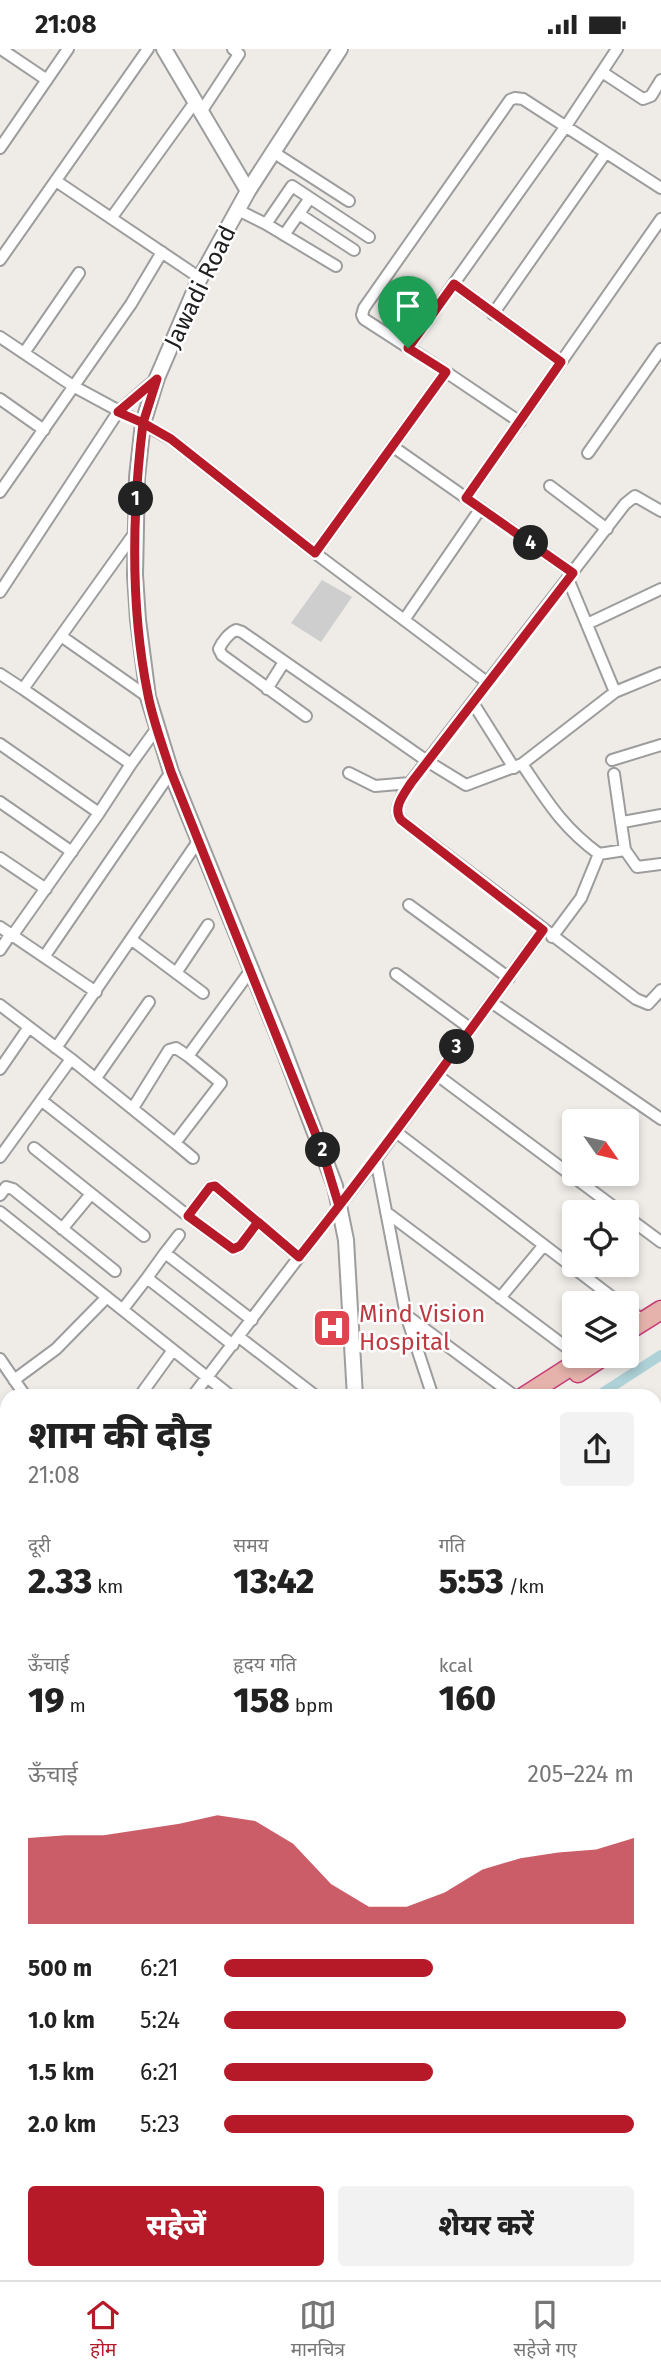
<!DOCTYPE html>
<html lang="hi">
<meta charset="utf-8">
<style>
:root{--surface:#fff;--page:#f2f2f2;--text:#222;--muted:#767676;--line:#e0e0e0;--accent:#b61a29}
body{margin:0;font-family:"Fira Sans","Noto Sans Devanagari",sans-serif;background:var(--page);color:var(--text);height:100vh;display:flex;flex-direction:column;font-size:26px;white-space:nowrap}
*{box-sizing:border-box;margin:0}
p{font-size:23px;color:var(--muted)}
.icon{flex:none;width:38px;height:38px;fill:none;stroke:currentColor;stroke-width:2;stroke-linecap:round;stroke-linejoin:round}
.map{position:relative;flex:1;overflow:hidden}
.panel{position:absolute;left:0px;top:1340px;width:662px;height:891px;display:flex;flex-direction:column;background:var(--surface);border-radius:21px 21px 0 0;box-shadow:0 4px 10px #0003}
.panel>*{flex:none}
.needle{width:46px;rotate:124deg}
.buttons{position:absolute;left:562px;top:1060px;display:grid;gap:14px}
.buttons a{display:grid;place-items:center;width:77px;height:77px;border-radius:7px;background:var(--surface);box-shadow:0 4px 10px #0003;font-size:35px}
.pin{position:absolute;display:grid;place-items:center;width:60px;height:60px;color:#fff;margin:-72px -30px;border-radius:50% 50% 50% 0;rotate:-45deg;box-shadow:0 0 7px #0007}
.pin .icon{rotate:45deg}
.km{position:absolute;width:35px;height:35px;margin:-18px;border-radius:50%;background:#222;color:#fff;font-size:19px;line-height:35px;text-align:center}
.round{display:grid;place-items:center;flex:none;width:74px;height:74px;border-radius:7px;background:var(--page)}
.head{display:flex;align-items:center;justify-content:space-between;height:119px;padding:0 28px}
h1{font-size:38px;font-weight:800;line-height:52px}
.stats{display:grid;grid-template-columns:repeat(3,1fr);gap:10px;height:119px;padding:7px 28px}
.stats div{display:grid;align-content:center}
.stats b{font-size:35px;font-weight:800}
.stats small{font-size:19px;font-weight:400}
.stats p{font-size:19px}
.chart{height:196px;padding:14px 28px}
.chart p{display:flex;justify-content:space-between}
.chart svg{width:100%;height:126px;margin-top:7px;fill:var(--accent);opacity:.7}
.button{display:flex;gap:14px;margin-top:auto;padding:14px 28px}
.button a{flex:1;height:80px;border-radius:7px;background:var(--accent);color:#fff;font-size:28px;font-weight:800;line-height:80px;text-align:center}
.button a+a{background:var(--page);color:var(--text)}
ul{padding:0 28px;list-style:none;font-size:23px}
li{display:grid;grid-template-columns:112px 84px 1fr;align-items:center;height:52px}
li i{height:18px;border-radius:9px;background:var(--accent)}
.status{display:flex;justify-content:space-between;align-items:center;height:49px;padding:0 35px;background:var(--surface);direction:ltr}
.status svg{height:19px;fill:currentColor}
.tab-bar{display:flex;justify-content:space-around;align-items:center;height:98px;border-top:2px solid var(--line);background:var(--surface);font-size:19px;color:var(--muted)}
.tab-bar a{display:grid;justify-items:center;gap:4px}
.tab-bar .selected{color:var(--accent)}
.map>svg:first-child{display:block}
.religious{fill:#cecece}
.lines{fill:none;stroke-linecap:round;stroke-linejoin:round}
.canal{stroke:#aed2d7;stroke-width:10}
.minor-casing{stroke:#9d9d9d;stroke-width:14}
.tertiary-casing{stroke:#9d9d9d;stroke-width:18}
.trunk-casing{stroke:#c53d79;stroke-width:21}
.minor{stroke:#fff;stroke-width:10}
.tertiary{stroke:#fff;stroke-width:14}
.trunk{stroke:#e6b3ac;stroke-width:18}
.route-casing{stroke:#fff;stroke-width:14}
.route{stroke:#b61a29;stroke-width:9}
.labels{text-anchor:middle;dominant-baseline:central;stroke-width:5;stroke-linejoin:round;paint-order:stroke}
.street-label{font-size:24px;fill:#202020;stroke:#fff}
.health-label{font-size:24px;fill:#be3a42;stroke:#fff;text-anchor:start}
</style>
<div class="status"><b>21:08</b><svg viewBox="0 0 49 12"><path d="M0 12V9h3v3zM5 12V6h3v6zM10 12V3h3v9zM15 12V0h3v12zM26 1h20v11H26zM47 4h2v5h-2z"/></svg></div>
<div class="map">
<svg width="661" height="2231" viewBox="0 0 661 2231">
<rect width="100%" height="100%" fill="#efece8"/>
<path class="religious" d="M322 531 352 548 321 593 291 574Z"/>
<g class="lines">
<path class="canal" d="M596 1348 661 1306
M0 1725 7 1721"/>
<g class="minor-casing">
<path id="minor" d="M1 0 47 31
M602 23 643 50 651 47 661 31
M201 63 239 5 233 0
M0 99 68 0
M273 103 349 152
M56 132 200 229
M238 161 266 175 292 137 369 188
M299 165 354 201
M112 168 195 53
M266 175 336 217
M284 186 310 149
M0 211 148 0
M454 235 561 313
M493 265 605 105
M0 288 73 337 171 390 315 504 446 323 364 270 362 266 364 259 510 51 515 49 523 50 661 139
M408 299 566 77 617 0
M24 304 79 224
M446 323 520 373
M0 350 44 381
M392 397 573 524
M588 404 661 300
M550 437 607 480
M0 443 131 255 162 203
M466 449 661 170
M661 462 635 447 625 455 410 734C404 745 392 759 401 771L636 950 648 955 661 941
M315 504 488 634
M568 530 615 643
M0 543 118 363 157 329
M404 571 481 459
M587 575 661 540
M61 587 148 648
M0 625 23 640 136 482
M23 640 131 715 157 679
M267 640 284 613
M473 654 514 719
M306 667 222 606 219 600C222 593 229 584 236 581L242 583 427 712 466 736 522 715 615 643 661 624
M0 695 99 764
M612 711 661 696
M522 715C547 752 562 778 599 805L625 801 637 818 661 815
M349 724 375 737 410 734
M614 725 625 801
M0 753 72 803
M623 773 661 766
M0 809 46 840
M409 856 509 929
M0 878 96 943
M552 888 581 849 599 805
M132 891 203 944
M0 901 8 889 12 887 99 764 131 715
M44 908 171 723
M176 924 208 876
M396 925 471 980
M491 953 661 1070
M0 956 71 1010 0 1108
M56 999 199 791
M71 1010 175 1094 221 1034 188 1007 251 921
M0 1020 29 978
M437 1026 622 1164
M96 1029 149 953
M41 1051 188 1167 210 1138 215 1137 299 1208 376 1110
M133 1059 169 1001 176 999 188 1007
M396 1083 621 1255
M175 1094 193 1109
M34 1099 144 1187
M0 1146 6 1138 13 1140 115 1222
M0 1163 232 1348
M386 1163 574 1304
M188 1167 233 1200 240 1197 258 1173
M626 1167 661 1193
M62 1180 91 1145
M165 1204 179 1186
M147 1229 165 1204 252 1271
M500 1249 544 1196
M626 1259 644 1272
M123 1260 147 1229 233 1296
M406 1266 516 1348
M239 1288 317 1348
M0 1310 26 1348
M14 1331 56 1300 107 1248
M139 1348 173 1301
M192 1348 299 1208
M433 1348 406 1266 376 1110 543 881
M0 1378 7 1374
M0 1436 7 1449
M0 1532 7 1537
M654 1593 661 1590
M0 1624 7 1631
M654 1676 661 1672
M654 1775 661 1771
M654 1860 661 1856
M654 1930 661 1926
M654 1977 661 1990
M0 1992 7 2004
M654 2049 661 2046
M654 2102 661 2099
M654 2185 661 2188
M0 2198 7 2193
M206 2224 211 2231
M389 2224 392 2229 390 2231
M505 2224 510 2231
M302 2229 311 2224
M83 2231 93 2224
M487 2231 496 2224
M586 2231 595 2224"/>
</g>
<g class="tertiary-casing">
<path id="tertiary" d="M164 0 248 142
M340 0 248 142 200 229 157 329 143 374 137 428 135 526 138 571 148 648 171 723 281 994 335 1137 346 1191 355 1348
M654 1410 661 1406
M654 1429 661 1440
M0 1825 7 1821
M0 1843 7 1839"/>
</g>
<g class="trunk-casing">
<path id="trunk" d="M626 1283 661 1261
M578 1324 604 1307
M523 1348 587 1307
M0 1684 7 1680"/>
</g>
<use href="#minor" class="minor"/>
<use href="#tertiary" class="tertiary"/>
<use href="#trunk" class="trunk"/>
</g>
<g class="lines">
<g class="route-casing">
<path id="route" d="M408 299 446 323 315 504 171 390 143 374 157 330 118 363 143 374C132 464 130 557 148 646 153 672 163 698 171 723L322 1101 339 1157 299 1208 258 1173 240 1197 233 1200 188 1167 210 1138 215 1137 299 1208C384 1101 463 991 543 881L401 771C392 759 404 745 411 734L573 524 466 449 561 313 454 235 408 299"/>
</g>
<use href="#route" class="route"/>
</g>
<defs>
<g id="hospital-square" transform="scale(2.0125)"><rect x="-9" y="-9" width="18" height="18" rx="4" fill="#e0444e" stroke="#fff"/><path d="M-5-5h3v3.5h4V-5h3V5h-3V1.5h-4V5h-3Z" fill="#fff"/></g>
</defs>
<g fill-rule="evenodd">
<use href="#hospital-square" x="332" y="1279"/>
</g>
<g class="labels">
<g class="street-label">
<text transform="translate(200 238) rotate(-64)">Jawadi Road</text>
</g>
<g class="health-label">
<text x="359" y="1265">Mind Vision<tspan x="359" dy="28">Hospital</tspan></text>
</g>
</g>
</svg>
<div class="buttons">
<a><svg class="needle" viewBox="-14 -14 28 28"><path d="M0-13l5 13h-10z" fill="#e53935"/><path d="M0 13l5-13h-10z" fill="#767676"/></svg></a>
<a><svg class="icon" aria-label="locate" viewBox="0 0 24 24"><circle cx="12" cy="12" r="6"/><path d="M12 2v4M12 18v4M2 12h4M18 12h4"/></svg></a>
<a><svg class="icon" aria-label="layers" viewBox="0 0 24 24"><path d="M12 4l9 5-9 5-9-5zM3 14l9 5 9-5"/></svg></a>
</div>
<div class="pin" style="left:408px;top:299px;background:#1e9e55"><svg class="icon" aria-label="arrive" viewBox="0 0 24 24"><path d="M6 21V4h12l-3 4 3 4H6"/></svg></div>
<b class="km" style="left:136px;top:450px">1</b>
<b class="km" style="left:323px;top:1101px">2</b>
<b class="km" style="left:457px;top:998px">3</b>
<b class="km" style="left:531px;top:494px">4</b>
<section class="panel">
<div class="head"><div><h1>शाम की दौड़</h1><p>21:08</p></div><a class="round"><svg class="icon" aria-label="share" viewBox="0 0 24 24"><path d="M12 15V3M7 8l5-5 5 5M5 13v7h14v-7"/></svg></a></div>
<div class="stats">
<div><p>दूरी</p><b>2.33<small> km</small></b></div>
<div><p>समय</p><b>13:42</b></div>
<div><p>गति</p><b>5:53<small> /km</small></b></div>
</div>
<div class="stats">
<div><p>ऊँचाई</p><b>19<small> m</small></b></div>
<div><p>हृदय गति</p><b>158<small> bpm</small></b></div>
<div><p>kcal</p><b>160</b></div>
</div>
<div class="chart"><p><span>ऊँचाई</span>205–224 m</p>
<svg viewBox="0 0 160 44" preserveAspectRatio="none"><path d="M0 44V14L10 13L20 13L30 11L40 9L50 6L60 8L70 16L80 30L90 38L100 38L110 33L120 25L130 21L140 19L150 18L160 14V44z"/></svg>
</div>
<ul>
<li><b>500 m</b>6:21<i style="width:51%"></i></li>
<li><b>1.0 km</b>5:24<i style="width:98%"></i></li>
<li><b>1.5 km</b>6:21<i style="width:51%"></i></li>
<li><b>2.0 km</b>5:23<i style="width:100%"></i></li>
</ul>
<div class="button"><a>सहेजें</a><a>शेयर करें</a></div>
</section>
</div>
<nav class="tab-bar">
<a class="selected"><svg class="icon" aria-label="home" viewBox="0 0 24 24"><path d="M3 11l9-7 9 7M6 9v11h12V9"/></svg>होम</a>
<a><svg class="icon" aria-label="map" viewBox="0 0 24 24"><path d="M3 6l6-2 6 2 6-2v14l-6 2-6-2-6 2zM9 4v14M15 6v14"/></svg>मानचित्र</a>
<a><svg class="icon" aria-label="saved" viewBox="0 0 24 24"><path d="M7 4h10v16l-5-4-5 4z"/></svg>सहेजे गए</a>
</nav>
